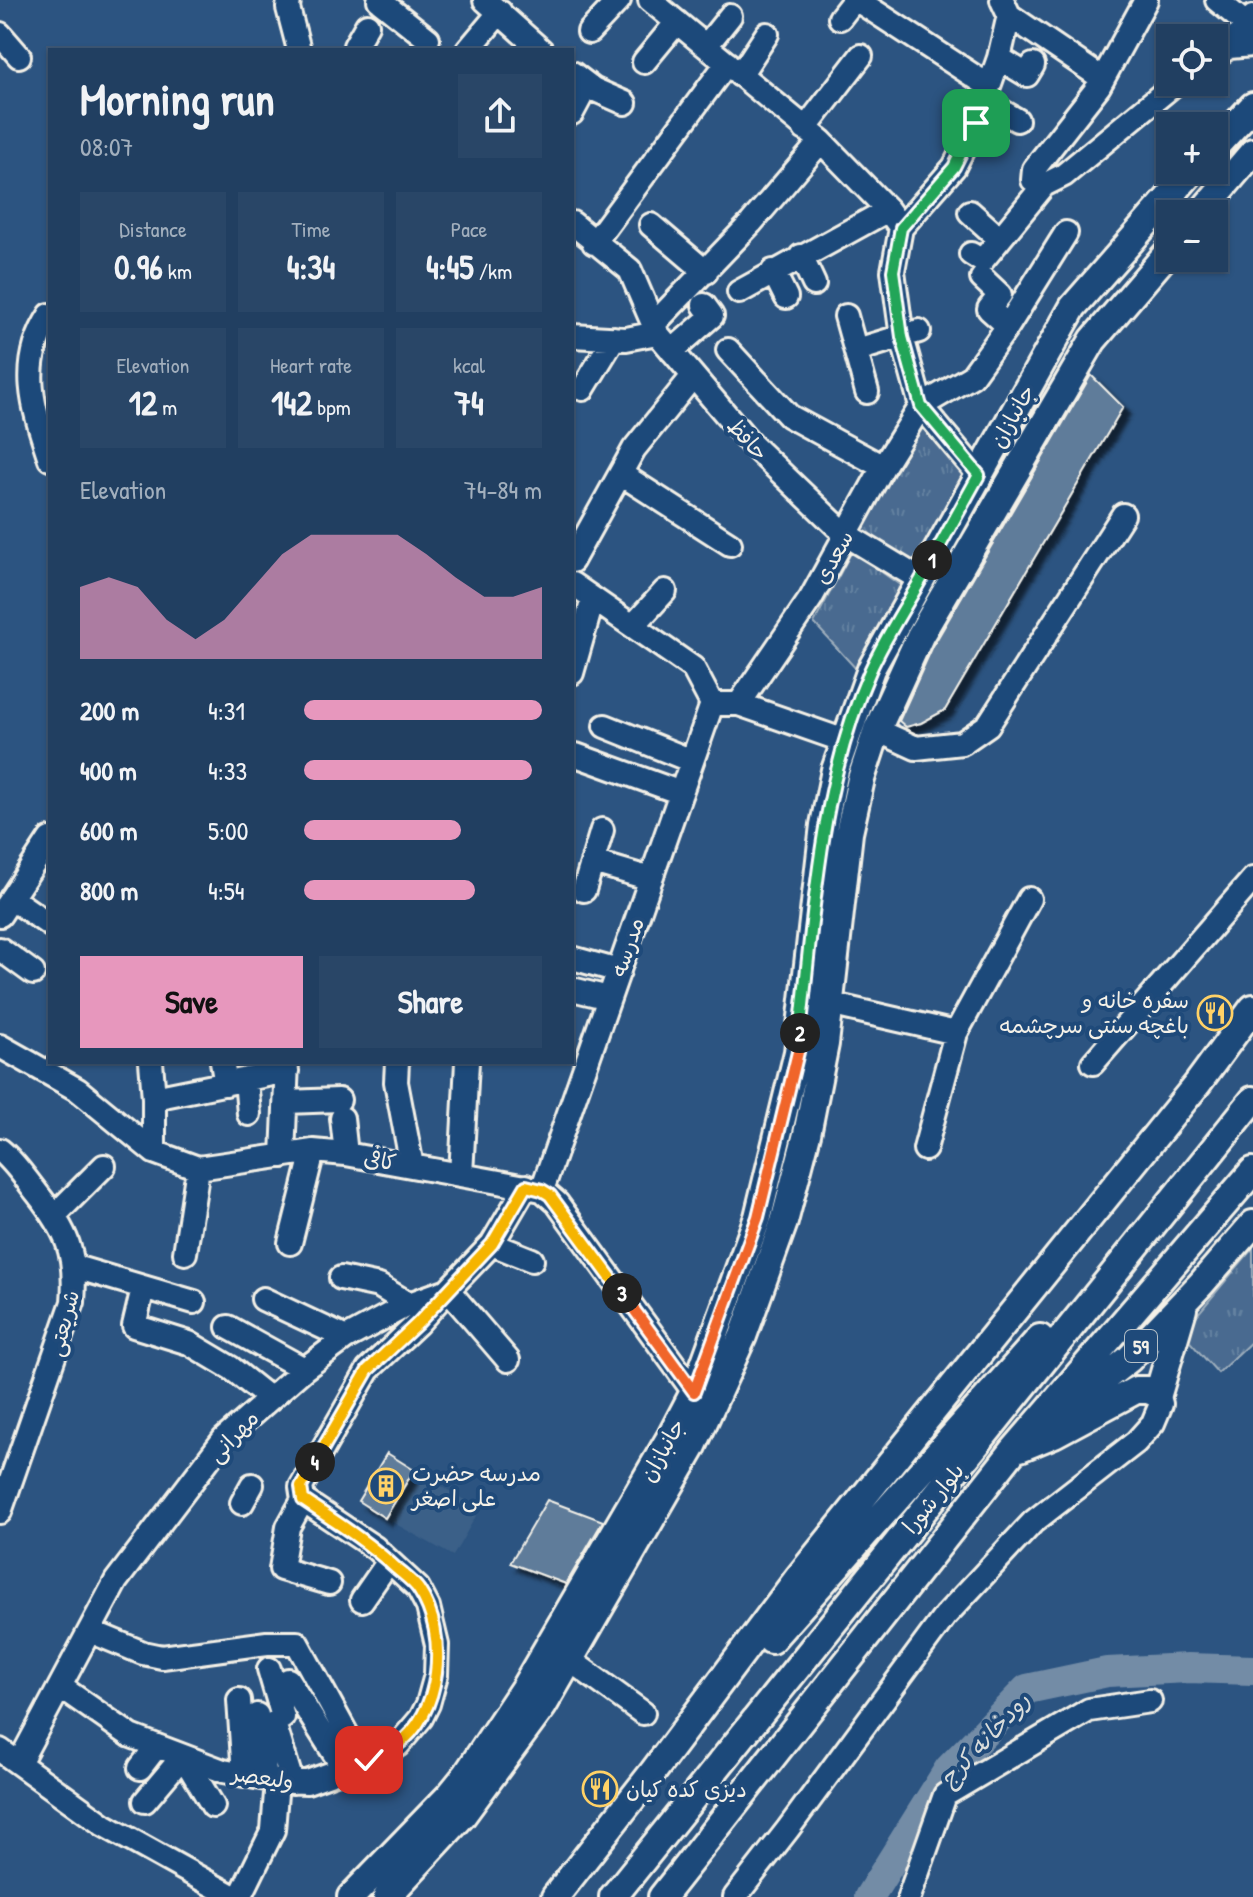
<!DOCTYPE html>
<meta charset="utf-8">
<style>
:root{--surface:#213f61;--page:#294667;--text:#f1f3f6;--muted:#a2afbd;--line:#3e5876;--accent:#e797bd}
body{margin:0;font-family:"Patrick Hand","Playpen Sans Arabic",sans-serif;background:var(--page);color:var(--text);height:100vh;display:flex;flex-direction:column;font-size:30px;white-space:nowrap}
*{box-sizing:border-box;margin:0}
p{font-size:26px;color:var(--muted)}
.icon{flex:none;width:44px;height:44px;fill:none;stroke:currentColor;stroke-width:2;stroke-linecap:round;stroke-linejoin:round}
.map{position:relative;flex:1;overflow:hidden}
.sheet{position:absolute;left:48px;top:48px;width:526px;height:1016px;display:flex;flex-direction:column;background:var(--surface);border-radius:0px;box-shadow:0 2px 6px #0004,0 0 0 2px var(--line)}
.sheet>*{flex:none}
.buttons{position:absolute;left:1156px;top:24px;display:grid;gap:16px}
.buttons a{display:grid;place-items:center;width:72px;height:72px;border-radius:0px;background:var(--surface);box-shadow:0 2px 6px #0004,0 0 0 2px var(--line);font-size:40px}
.pin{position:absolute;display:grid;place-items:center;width:68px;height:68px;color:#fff;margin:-34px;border-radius:16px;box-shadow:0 4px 12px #0006}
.km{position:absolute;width:40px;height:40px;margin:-20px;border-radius:50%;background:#222;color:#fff;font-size:22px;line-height:40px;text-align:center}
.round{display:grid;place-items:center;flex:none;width:84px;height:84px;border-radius:0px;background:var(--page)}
.headline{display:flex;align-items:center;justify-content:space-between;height:136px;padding:0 32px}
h1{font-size:44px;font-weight:700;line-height:60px}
.figures{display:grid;grid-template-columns:repeat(3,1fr);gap:12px;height:136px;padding:8px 32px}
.figures div{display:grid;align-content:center;border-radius:0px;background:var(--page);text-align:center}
.figures b{font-size:34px;font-weight:700}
.figures small{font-size:22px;font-weight:400}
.figures p{font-size:22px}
.chart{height:224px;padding:16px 32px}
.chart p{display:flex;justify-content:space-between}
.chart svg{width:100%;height:144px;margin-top:8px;fill:var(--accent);opacity:.7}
.action{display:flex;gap:16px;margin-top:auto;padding:16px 32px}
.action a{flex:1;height:92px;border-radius:0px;background:var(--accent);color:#111;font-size:32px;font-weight:700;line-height:92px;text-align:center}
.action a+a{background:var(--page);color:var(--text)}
ul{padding:0 32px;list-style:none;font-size:26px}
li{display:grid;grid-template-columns:128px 96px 1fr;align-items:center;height:60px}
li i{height:20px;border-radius:10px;background:var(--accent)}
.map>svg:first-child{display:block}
.built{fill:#3b6088}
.grass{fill:url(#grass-tufts);stroke:#9eaebc;stroke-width:2}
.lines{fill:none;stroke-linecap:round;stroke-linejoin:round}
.river{stroke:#738ca6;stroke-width:30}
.building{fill:#5e7b9a;stroke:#f4f1e8;stroke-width:2;filter:url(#shadow)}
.minor-casing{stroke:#f4f1e8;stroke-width:28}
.major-casing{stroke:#f4f1e8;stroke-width:32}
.minor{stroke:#1f4a7a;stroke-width:22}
.major{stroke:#1f4a7a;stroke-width:26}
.split-1-casing{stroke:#fff;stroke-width:16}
.split-2-casing{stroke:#fff;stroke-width:16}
.split-3-casing{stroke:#fff;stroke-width:16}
.split-4-casing{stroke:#fff;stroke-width:16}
.split-5-casing{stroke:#fff;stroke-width:16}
.split-1{stroke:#22a559;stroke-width:10}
.split-2{stroke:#22a559;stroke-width:10}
.split-3{stroke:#f0652b;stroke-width:10}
.split-4{stroke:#f5b400;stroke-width:10}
.split-5{stroke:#f5b400;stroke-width:10}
.labels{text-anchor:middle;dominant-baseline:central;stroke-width:8;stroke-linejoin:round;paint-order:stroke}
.shield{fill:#1f4a7a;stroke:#b4bfc7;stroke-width:2}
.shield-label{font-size:20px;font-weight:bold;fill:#f4f1e8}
.street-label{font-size:22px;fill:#f4f1e8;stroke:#1f4a7a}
.poi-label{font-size:22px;fill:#f4f1e8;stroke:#1f4a7a;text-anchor:start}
.water-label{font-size:24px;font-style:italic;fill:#dadddb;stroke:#1f4a7a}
</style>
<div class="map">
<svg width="1253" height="1897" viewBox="0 0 1253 1897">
<defs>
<pattern id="grass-tufts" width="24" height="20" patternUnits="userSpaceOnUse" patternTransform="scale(2)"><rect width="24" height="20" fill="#496b90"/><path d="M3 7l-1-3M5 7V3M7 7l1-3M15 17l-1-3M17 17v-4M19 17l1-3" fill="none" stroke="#6481a0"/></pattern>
<filter id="shadow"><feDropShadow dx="7" dy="7" stdDeviation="2" flood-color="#0009"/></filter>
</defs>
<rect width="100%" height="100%" fill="#2c5481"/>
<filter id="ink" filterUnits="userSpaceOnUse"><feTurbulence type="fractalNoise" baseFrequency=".0125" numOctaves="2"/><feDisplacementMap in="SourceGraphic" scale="16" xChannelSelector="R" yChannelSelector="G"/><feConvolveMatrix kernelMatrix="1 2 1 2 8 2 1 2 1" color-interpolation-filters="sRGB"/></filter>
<g filter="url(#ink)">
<path class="built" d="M414 1470 480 1509 453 1556 385 1518Z"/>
<path class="grass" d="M921 422 967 480 920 568 860 532Z
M852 551 904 588 858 671 814 623Z
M1253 1248V1340L1218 1373 1182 1333Z"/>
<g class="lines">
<path class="river" d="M869 1897 949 1769 1027 1689 1107 1672 1188 1668 1253 1670"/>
</g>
<path class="building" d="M1091 375 1123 407 945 710 921 723 906 727 899 721 933 646Z
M387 1453 414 1470 385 1518 358 1501Z
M547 1500 603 1521 566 1584 510 1563Z"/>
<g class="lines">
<g class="minor-casing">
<path id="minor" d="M289 0 288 8 299 50
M379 0 428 39
M485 0 541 50
M650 0 821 141 888 210 901 228
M857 0 989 86
M1146 0 1099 86 1034 169 1033 180 1044 185 1064 175 1177 82
M1217 0 1247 25
M1009 15 1103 79
M840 18 854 0
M589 32 619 0
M0 34 19 56
M706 46 730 16
M1229 47 1253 17
M360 50 355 46 367 25
M468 50 500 12
M1214 57 1229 47 1253 45
M999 58 1027 75 1033 65
M644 62 677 22
M572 73 593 89 625 103
M740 75 767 34
M984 101 1017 120
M572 113 587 85
M805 129 861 56
M970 212 1000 239
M572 223 630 270 657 333 751 444 845 534 921 580
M651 225 706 272
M594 243 727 63
M971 254 982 261 1044 185
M801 256 814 284
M773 271 786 297
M982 278 1000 295 989 309 1008 326
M739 292 888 210
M50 315C18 364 33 408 50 459
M846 316 867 392
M653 325 751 223 821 141
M572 336 626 339 657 333
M728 350 789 416 883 467
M857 350 919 331
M672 351 712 316 704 305
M583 389 614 338
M621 474 730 544
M979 475 921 406 902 337 893 271 901 228 954 167 976 123 999 58 1009 15 1002 0
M572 561 634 449 693 376
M572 584 693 668 712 704H739L845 741
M633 626 665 591
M572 673 593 599
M739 704 811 598 883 467 921 406 972 376 1008 326 1066 233
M605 726 692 761
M877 730 916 748 962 743 988 725 1123 515
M576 755 681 793
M593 862 651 879
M584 890 602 830
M11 898 50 925
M0 915 50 839
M0 949 33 973
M572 958 619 971
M572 989 609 998
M829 1004 956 1033
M0 1046 78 1090 154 1152 198 1168 313 1151 346 1154 542 1190 557 1203 694 1392
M151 1062 154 1098V1152
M222 1062 226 1084
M397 1062 396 1082 412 1166
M1093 1063 1253 879
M246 1079 249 1114
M154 1098 287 1071
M286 1102 339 1100
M342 1118 346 1154
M925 1149 956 1033 1029 899
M0 1150C15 1162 25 1178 37 1193 67 1231 77 1253 73 1302L0 1512
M283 1156 287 1062
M461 1175 467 1062
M542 1190 712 704
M55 1215 104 1166
M290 1243 313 1151
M492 1244 532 1260
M185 1253 198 1168
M75 1267 194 1302
M341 1278 379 1286 409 1304
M143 1288 134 1326 189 1343 231 1368 270 1399
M263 1299 346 1338
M228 1327 304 1369
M242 1503 252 1485
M329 1583 281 1569 288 1527 303 1500 301 1487 368 1370 417 1324 448 1290 508 1360
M362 1600 389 1561
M90 1631 143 1653 162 1657 267 1643H297L362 1762
M570 1660 643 1713
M269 1669 283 1717 274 1723 292 1782
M288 1680 344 1769
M61 1687 131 1736 223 1771 277 1781 307 1782 369 1760 398 1745 421 1718 428 1704 436 1675 437 1645 428 1607 418 1588 375 1548 303 1500
M239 1700 244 1775
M257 1715 266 1779
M0 1750 104 1825 234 1897
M19 1763 116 1581 224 1439 304 1369 346 1338 409 1304 448 1290 492 1244 526 1186
M140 1768 157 1746
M145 1801 183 1756 213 1806
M240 1897 273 1830 277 1781
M735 1897 788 1829 945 1616 1033 1522 1136 1442 1153 1423 1161 1404 1158 1394
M909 1897 945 1795 1089 1710 1150 1701"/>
</g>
<g class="major-casing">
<path id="major" d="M1214 148 1253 106
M1200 214 1253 152
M1063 1411 1129 1359 1201 1284 1253 1224
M1020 1448 1054 1434 1136 1390H1148L1158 1394 1183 1309
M771 1640 1040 1338
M351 1897 450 1795 467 1774 524 1688 671 1436 694 1392 758 1217 798 1052 824 825 835 770 871 669 1073 307 1193 170
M387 1897 462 1816 543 1706 692 1448 743 1336 784 1222 807 1134 825 1044 849 833 861 779 877 730 920 636 1093 340 1170 250
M555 1897 653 1772 798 1578 1198 1083 1253 1008
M613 1897 1253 1100
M662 1897 1013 1451 1253 1171"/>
</g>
<use href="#minor" class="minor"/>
<use href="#major" class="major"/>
</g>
</g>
<g class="lines" filter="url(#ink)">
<g class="split-1-casing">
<path id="split-1" d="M932 560 979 475 921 406 902 337 893 271 901 228 954 167 976 123"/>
</g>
<g class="split-2-casing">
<path id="split-2" d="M800 1033C814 910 820 785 870 671 887 633 912 597 932 560"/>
</g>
<g class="split-3-casing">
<path id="split-3" d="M622 1293 694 1392 758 1217 798 1052 800 1033"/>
</g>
<g class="split-4-casing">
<path id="split-4" d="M315 1462 368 1370 417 1324 492 1244 526 1186 542 1190 550 1195 622 1293"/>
</g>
<g class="split-5-casing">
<path id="split-5" d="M315 1462 301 1487 303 1500C336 1522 368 1542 397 1569 404 1575 414 1582 419 1590 449 1635 442 1714 396 1746 388 1752 378 1756 369 1760"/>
</g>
<use href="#split-1" class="split-1"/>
<use href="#split-2" class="split-2"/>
<use href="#split-3" class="split-3"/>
<use href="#split-4" class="split-4"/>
<use href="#split-5" class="split-5"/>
</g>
<defs>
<g id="restaurant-ring" transform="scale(1.8)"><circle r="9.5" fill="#1f4a7a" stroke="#ffd166" stroke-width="1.5"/><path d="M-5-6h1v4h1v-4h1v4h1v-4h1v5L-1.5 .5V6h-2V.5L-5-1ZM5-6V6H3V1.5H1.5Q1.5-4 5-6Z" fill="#ffd166"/></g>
<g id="building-ring" transform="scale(1.8)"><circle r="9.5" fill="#1f4a7a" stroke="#ffd166" stroke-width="1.5"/><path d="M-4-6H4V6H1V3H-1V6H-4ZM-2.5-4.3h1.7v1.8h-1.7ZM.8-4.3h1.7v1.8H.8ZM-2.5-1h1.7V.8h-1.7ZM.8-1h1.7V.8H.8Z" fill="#ffd166"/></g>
</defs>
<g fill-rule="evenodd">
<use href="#restaurant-ring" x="1215" y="1013"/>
<use href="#building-ring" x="386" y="1486"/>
<use href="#restaurant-ring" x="600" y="1789"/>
</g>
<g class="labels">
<rect class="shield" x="1125" y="1330" width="32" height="32" rx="6"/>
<g class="shield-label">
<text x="1141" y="1346">59</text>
</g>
<g class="street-label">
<text transform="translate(1012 416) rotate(-61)">جانبازان</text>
<text transform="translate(748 439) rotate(48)">حافظ</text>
<text transform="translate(833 557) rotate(-61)">سعدی</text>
<text transform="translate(627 947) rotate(-71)">مدرسه</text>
<text transform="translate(380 1160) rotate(10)">کافی</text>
<text transform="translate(63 1323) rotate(-75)">شریعتی</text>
<text transform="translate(233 1436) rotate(-46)">مهرانی</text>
<text transform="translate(662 1450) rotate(-61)">جانبازان</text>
<text transform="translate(933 1498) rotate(-51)">بلوار شورا</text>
<text transform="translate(263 1777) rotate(8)">ولیعصر</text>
</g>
<g class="poi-label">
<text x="1189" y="1000" text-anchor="end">سفره خانه و<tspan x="1189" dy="25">باغچه سنتی سرچشمه</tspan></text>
<text x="412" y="1473">مدرسه حضرت<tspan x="412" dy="25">علی اصغر</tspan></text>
<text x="626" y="1789">دیزی کده کیان</text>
</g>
<g class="water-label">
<text transform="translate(984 1739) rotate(-47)">رودخانه کرج</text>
</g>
</g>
</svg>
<div class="buttons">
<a><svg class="icon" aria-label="locate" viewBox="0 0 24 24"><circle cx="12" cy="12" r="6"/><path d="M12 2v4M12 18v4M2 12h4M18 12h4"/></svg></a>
<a>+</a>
<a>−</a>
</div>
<div class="pin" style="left:976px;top:123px;background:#1e9e55"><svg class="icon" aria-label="arrive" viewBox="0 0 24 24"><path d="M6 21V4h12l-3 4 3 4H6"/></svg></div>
<div class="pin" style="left:369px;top:1760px;background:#d93025"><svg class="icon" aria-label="check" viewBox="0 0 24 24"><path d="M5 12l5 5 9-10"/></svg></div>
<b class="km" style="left:932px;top:560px">1</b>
<b class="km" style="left:800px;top:1033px">2</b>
<b class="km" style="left:622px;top:1293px">3</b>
<b class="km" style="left:315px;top:1462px">4</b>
<section class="sheet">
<div class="headline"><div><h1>Morning run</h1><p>08:07</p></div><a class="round"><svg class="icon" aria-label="share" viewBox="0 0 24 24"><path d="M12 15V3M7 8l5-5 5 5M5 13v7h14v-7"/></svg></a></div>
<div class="figures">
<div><p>Distance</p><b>0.96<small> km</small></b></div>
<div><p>Time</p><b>4:34</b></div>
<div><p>Pace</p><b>4:45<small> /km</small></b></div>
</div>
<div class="figures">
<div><p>Elevation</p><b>12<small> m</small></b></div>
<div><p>Heart rate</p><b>142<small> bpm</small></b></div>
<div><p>kcal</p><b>74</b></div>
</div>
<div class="chart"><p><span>Elevation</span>74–84 m</p>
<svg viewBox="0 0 160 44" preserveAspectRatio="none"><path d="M0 44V22L10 19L20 22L30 32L40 38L50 32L60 22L70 12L80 6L90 6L100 6L110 6L120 12L130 19L140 25L150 25L160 22V44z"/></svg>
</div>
<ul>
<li><b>200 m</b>4:31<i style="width:100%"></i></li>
<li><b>400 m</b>4:33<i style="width:96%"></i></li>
<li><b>600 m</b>5:00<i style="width:66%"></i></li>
<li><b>800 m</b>4:54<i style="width:72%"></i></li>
</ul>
<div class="action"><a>Save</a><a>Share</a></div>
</section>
</div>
